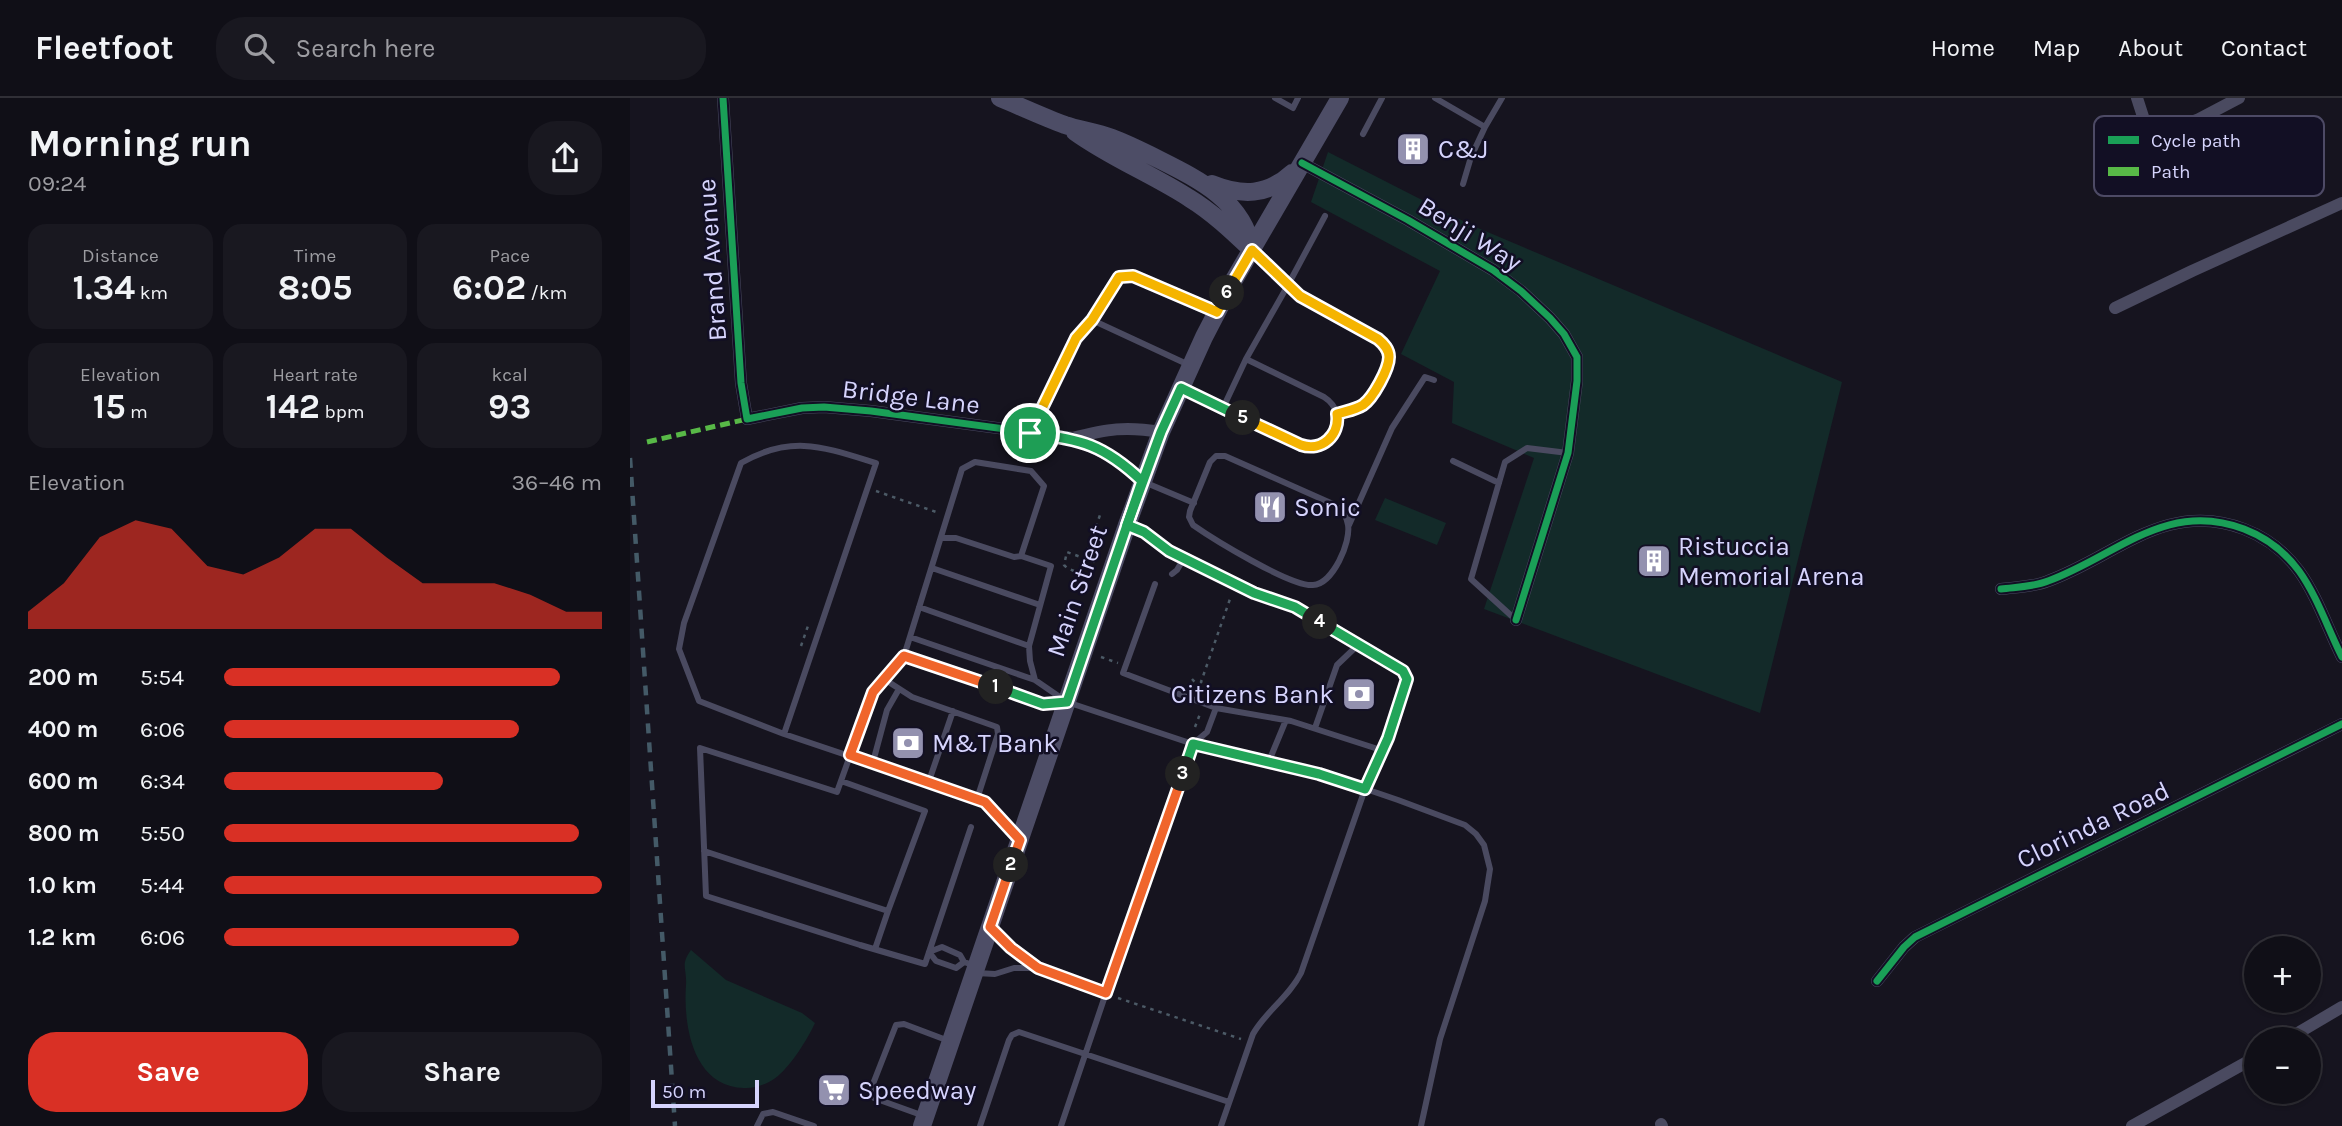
<!DOCTYPE html>
<meta charset="utf-8">
<style>
:root{--surface:#100f17;--page:#191820;--text:#f1f3f6;--muted:#9c9ca1;--line:#302f36;--accent:#d93025}
body{margin:0;font-family:Karla,sans-serif;background:var(--page);color:var(--text);height:100vh;display:flex;flex-direction:column;font-size:26px;white-space:nowrap}
*{box-sizing:border-box;margin:0}
p{font-size:23px;color:var(--muted)}
.icon{flex:none;width:38px;height:38px;fill:none;stroke:currentColor;stroke-width:2;stroke-linecap:round;stroke-linejoin:round}
.map{position:relative;flex:1;overflow:hidden}
.side{display:flex;flex-direction:column;background:var(--surface);width:630px}
.side>*{flex:none}
.tools{position:absolute;left:1614px;top:838px;display:grid;gap:14px}
.tools a{display:grid;place-items:center;width:77px;height:77px;border-radius:50%;background:var(--surface);box-shadow:0 2px 5px #0004,0 0 0 2px var(--line);font-size:35px}
.scale{position:absolute;left:21px;bottom:18px;width:108px;box-sizing:border-box;padding-left:7px;border:4px solid #d6d4fd;border-top:0;font-size:19px;line-height:24px;white-space:nowrap;color:#d6d4fd;-webkit-text-stroke:5px #120f24;paint-order:stroke}
.pin{position:absolute;display:grid;place-items:center;width:60px;height:60px;color:#fff;margin:-30px;border:4px solid #fff;border-radius:50%;box-shadow:0 2px 7px #0007}
.km{position:absolute;width:35px;height:35px;margin:-18px;border-radius:50%;background:#222;color:#fff;font-size:19px;line-height:35px;text-align:center}
.round{display:grid;place-items:center;flex:none;width:74px;height:74px;border-radius:28px;background:var(--page)}
.headline{display:flex;align-items:center;justify-content:space-between;height:119px;padding:0 28px}
h1{font-size:38px;font-weight:700;line-height:52px}
.figures{display:grid;grid-template-columns:repeat(3,1fr);gap:10px;height:119px;padding:7px 28px}
.figures div{display:grid;align-content:center;border-radius:18px;background:var(--page);text-align:center}
.figures b{font-size:35px;font-weight:700}
.figures small{font-size:19px;font-weight:400}
.figures p{font-size:19px}
.chart{height:196px;padding:14px 28px}
.chart p{display:flex;justify-content:space-between}
.chart svg{width:100%;height:126px;margin-top:7px;fill:var(--accent);opacity:.7}
.primary-button{display:flex;gap:14px;margin-top:auto;padding:14px 28px}
.primary-button a{flex:1;height:80px;border-radius:28px;background:var(--accent);color:#fff;font-size:28px;font-weight:700;line-height:80px;text-align:center}
.primary-button a+a{background:var(--page);color:var(--text)}
ul{padding:0 28px;list-style:none;font-size:23px}
li{display:grid;grid-template-columns:112px 84px 1fr;align-items:center;height:52px}
li i{height:18px;border-radius:9px;background:var(--accent)}
header{display:flex;align-items:center;gap:42px;box-sizing:border-box;height:98px;padding:0 35px;background:var(--surface);border-bottom:2px solid var(--line)}
header strong{font-size:33px}
nav{display:flex;gap:38px;margin-inline-start:auto;font-size:24px}
.search{width:490px;height:63px;background:var(--page);display:flex;align-items:center;gap:18px;box-sizing:border-box;padding:0 24px;border-radius:28px;color:var(--muted);font-size:26px}
main{display:flex;flex:1;min-height:0}
.map>svg:first-child{display:block}
.green{fill:#132a29}
.lines{fill:none;stroke-linecap:round;stroke-linejoin:round}
.path{stroke:#4c5a66;stroke-width:2.5;stroke-dasharray:3.5 5;stroke-linecap:butt}
.service{stroke:#4a4a60;stroke-width:6}
.minor{stroke:#4a4a60;stroke-width:12}
.secondary{stroke:#4d4d66;stroke-width:18}
.rail{stroke:#445a67;stroke-width:4.5;stroke-dasharray:10 9;stroke-linecap:butt}
.quiet{stroke:#58b947;stroke-width:5;stroke-dasharray:10 5;stroke-linecap:butt}
.cycleway-casing{stroke:#120f24;stroke-width:11}
.cycleway{stroke:#1a9f57;stroke-width:7}
.split-1-casing{stroke:#fff;stroke-width:14}
.split-2-casing{stroke:#fff;stroke-width:14}
.split-3-casing{stroke:#fff;stroke-width:14}
.split-4-casing{stroke:#fff;stroke-width:14}
.split-5-casing{stroke:#fff;stroke-width:14}
.split-6-casing{stroke:#fff;stroke-width:14}
.split-7-casing{stroke:#fff;stroke-width:14}
.split-1{stroke:#22a559;stroke-width:9}
.split-2{stroke:#f0652b;stroke-width:9}
.split-3{stroke:#f0652b;stroke-width:9}
.split-4{stroke:#22a559;stroke-width:9}
.split-5{stroke:#22a559;stroke-width:9}
.split-6{stroke:#f5b400;stroke-width:9}
.split-7{stroke:#f5b400;stroke-width:9}
.labels{text-anchor:middle;dominant-baseline:central;stroke-width:5;stroke-linejoin:round;paint-order:stroke}
.poi-label{font-size:26px;fill:#d6d4fd;stroke:#120f24;text-anchor:start}
.street-label{font-size:26px;fill:#d6d4fd;stroke:#120f24}
.key{fill:#120f24;stroke:#4d4a65;stroke-width:2}
.key-label{font-size:19px;fill:#d6d4fd}
</style>
<header>
<strong>Fleetfoot</strong>
<div class="search"><svg class="icon" aria-label="search" viewBox="0 0 24 24"><circle cx="10" cy="10" r="6"/><path d="M15 15l6 6"/></svg>Search here</div>
<nav><a>Home</a><a>Map</a><a>About</a><a>Contact</a></nav>
</header>
<main>
<section class="side">
<div class="headline"><div><h1>Morning run</h1><p>09:24</p></div><a class="round"><svg class="icon" aria-label="share" viewBox="0 0 24 24"><path d="M12 15V3M7 8l5-5 5 5M5 13v7h14v-7"/></svg></a></div>
<div class="figures">
<div><p>Distance</p><b>1.34<small> km</small></b></div>
<div><p>Time</p><b>8:05</b></div>
<div><p>Pace</p><b>6:02<small> /km</small></b></div>
</div>
<div class="figures">
<div><p>Elevation</p><b>15<small> m</small></b></div>
<div><p>Heart rate</p><b>142<small> bpm</small></b></div>
<div><p>kcal</p><b>93</b></div>
</div>
<div class="chart"><p><span>Elevation</span>36–46 m</p>
<svg viewBox="0 0 160 44" preserveAspectRatio="none"><path d="M0 44V38L10 28L20 12L30 6L40 9L50 22L60 25L70 19L80 9L90 9L100 19L110 28L120 28L130 28L140 32L150 38L160 38V44z"/></svg>
</div>
<ul>
<li><b>200 m</b>5:54<i style="width:89%"></i></li>
<li><b>400 m</b>6:06<i style="width:78%"></i></li>
<li><b>600 m</b>6:34<i style="width:58%"></i></li>
<li><b>800 m</b>5:50<i style="width:94%"></i></li>
<li><b>1.0 km</b>5:44<i style="width:100%"></i></li>
<li><b>1.2 km</b>6:06<i style="width:78%"></i></li>
</ul>
<div class="primary-button"><a>Save</a><a>Share</a></div>
</section>
<div class="map">
<svg width="1712" height="1028" viewBox="0 0 1712 1028">
<rect width="100%" height="100%" fill="#16141f"/>
<path class="green" d="M698 54 841 127 1212 284 1130 615 854 511 904 360 822 325 824 284 771 256 810 173 681 104Z
M755 400 816 425 807 447 745 422Z
M61 852 96 882 172 915 185 925C177 942 162 966 148 978 140 985 125 991 114 990 63 989 53 927 56 887 57 870 50 867 61 852Z"/>
<g class="lines">
<path class="path" d="M246 393 309 415
M455 461 470 417
M444 473 437 470 434 467 437 454 467 465
M171 548 179 525
M471 559 488 565
M562 581 574 594
M578 591 571 584 600 501
M565 629 570 616
M488 900 611 941"/>
<path class="service" d="M645 0 663 10 668 0
M805 0 855 29 872 0
M733 36 752 0
M833 86 841 59 855 29
M695 118 658 187 670 198 748 241C754 246 759 251 759 259 759 270 743 300 733 307 725 312 716 313 707 316
M462 222 559 267
M552 290 671 347C702 357 722 317 694 299L616 261
M593 310 616 261 658 187 623 153
M400 335 446 240 462 222 489 179 503 178 586 213
M586 358H595L703 406C711 411 717 417 718 427 721 444 703 486 683 487 661 489 583 441 563 427L559 419 560 413 580 364Z
M823 363 869 385
M514 384 564 405
M499 427 514 434 539 453 624 495 665 509 771 571 777 581 758 640 735 691 671 875C659 899 636 913 623 936L591 1028
M719 427 762 330 795 279 804 282
M312 440H326L384 459 391 458 421 468 399 548 400 563 405 582
M302 470 410 507
M542 476 547 472 554 460
M525 486 493 575 586 610 661 623 751 652
M289 509 399 548
M886 522 841 481 875 364 897 350 938 355
M280 539 405 582 437 604 563 646 476 895
M274 558 413 606 432 604
M586 610 577 634 563 646 689 675 768 702 835 727 846 736 854 747 860 771 855 803 810 941 791 1028
M685 630 707 567 729 546
M154 636 246 365C194 349 162 336 111 365L54 525 49 551 69 603 154 636 347 701 368 636 367 629 282 599 254 581
M639 663 656 622
M243 664 257 612 269 591
M211 683 295 713 258 813
M299 683 323 613
M347 701 359 708 388 740
M341 729 295 866 230 847 76 798 70 650 207 694 242 596 274 558 332 371 345 364 401 373 414 388 391 458
M74 753 258 813 245 851
M362 830 381 850 408 870 476 895 431 1028
M299 854 312 849 330 857 334 864 346 868
M299 854 306 863 326 870 334 864
M346 875 365 876 384 870H408
M294 1018 244 1000 241 996V991L266 927 274 926 319 943
M127 1028 133 1016 143 1014 184 1028
M350 1028 379 942 382 937 389 934 599 1004"/>
<path class="minor" d="M93 0 111 285 117 321 172 310 194 309 241 313 442 340 483 359 512 383
M1507 0 1528 65
M1520 40 1569 21 1609 0
M672 65 778 122 863 172 891 193 920 220 934 236 947 259V283L938 355 886 522
M1485 210 1562 173 1712 105
M442 340C478 331 495 328 531 334
M1371 491C1386 489 1404 489 1418 483 1485 459 1536 401 1614 431 1635 439 1655 454 1669 473 1687 498 1698 531 1712 559
M1247 883 1274 849 1285 839 1712 626
M1656 942 1712 909
M1031 1026 1032 1028
M1502 1028 1626 959"/>
<path class="secondary" d="M370 0C392 9 413 19 435 27 450 32 466 34 482 40 498 46 514 54 530 62 570 82 614 104 622 152
M445 34C481 60 522 76 559 100 582 114 602 133 622 152
M582 86C612 98 637 98 662 75
M292 1028 497 427 531 334 574 239 601 187 710 0"/>
<path class="rail" d="M0 360 45 1028"/>
<path class="quiet" d="M17 344 117 321"/>
<g class="cycleway-casing">
<path id="cycleway" d="M93 0 111 285 117 321 172 310 194 309 241 313 442 340 483 359 512 383
M672 65 778 122 863 172 891 193 920 220 934 236 947 259V283L938 355 886 522
M1371 491C1386 489 1404 489 1418 483 1485 459 1536 401 1614 431 1635 439 1655 454 1669 473 1687 498 1698 531 1712 559
M1247 883 1274 849 1285 839 1712 626"/>
</g>
<use href="#cycleway" class="cycleway"/>
</g>
<g class="lines">
<g class="split-1-casing">
<path id="split-1" d="M366 589 413 606 437 604 512 383C474 347 451 341 400 335"/>
</g>
<g class="split-2-casing">
<path id="split-2" d="M366 589 274 558 243 594 220 657 355 704 390 742 381 767"/>
</g>
<g class="split-3-casing">
<path id="split-3" d="M381 767 360 829 381 850 408 870 476 895 553 676"/>
</g>
<g class="split-4-casing">
<path id="split-4" d="M553 676 563 646 689 676 735 691 758 640 777 581 773 573 690 524"/>
</g>
<g class="split-5-casing">
<path id="split-5" d="M613 320 551 290 531 334 497 427 514 434 539 453 624 495 665 509 690 524"/>
</g>
<g class="split-6-casing">
<path id="split-6" d="M597 195 622 152 670 198 748 241C754 246 759 251 759 259 759 271 743 300 733 307 725 312 716 313 707 316 710 337 692 354 671 347L613 320"/>
</g>
<g class="split-7-casing">
<path id="split-7" d="M400 335 446 240 462 222 489 179 503 178 587 214 597 195"/>
</g>
<use href="#split-1" class="split-1"/>
<use href="#split-2" class="split-2"/>
<use href="#split-3" class="split-3"/>
<use href="#split-4" class="split-4"/>
<use href="#split-5" class="split-5"/>
<use href="#split-6" class="split-6"/>
<use href="#split-7" class="split-7"/>
</g>
<defs>
<g id="building-square" transform="scale(1.75)"><rect x="-9" y="-9" width="18" height="18" rx="4" fill="#9391af" stroke="#120f24"/><path d="M-4-6H4V6H1V3H-1V6H-4ZM-2.5-4.3h1.7v1.8h-1.7ZM.8-4.3h1.7v1.8H.8ZM-2.5-1h1.7V.8h-1.7ZM.8-1h1.7V.8H.8Z" fill="#fff"/></g>
<g id="restaurant-square" transform="scale(1.75)"><rect x="-9" y="-9" width="18" height="18" rx="4" fill="#9391af" stroke="#120f24"/><path d="M-5-6h1v4h1v-4h1v4h1v-4h1v5L-1.5 .5V6h-2V.5L-5-1ZM5-6V6H3V1.5H1.5Q1.5-4 5-6Z" fill="#fff"/></g>
<g id="bank-square" transform="scale(1.75)"><rect x="-9" y="-9" width="18" height="18" rx="4" fill="#9391af" stroke="#120f24"/><path d="M-6-4H6V4H-6ZM0-2.3a2.3 2.3 0 1 0 0 4.6a2.3 2.3 0 1 0 0-4.6Z" fill="#fff"/></g>
<g id="supermarket-square" transform="scale(1.75)"><rect x="-9" y="-9" width="18" height="18" rx="4" fill="#9391af" stroke="#120f24"/><path d="M-6-5.5h2.5l.6 2H6L4.5 2H-2.5L-4.4-4H-6ZM-1.5 3.2a1.3 1.3 0 1 0 .1 0ZM3 3.2a1.3 1.3 0 1 0 .1 0Z" fill="#fff"/></g>
</defs>
<g fill-rule="evenodd">
<use href="#building-square" x="783" y="51"/>
<use href="#restaurant-square" x="640" y="409"/>
<use href="#building-square" x="1024" y="463"/>
<use href="#bank-square" x="729" y="596"/>
<use href="#bank-square" x="278" y="645"/>
<use href="#supermarket-square" x="204" y="992"/>
</g>
<g class="labels">
<g class="poi-label">
<text x="808" y="51">C&amp;J</text>
<text x="664" y="409">Sonic</text>
<text x="1048" y="448">Ristuccia<tspan x="1048" dy="30">Memorial Arena</tspan></text>
<text x="704" y="596" text-anchor="end">Citizens Bank</text>
<text x="302" y="645">M&amp;T Bank</text>
<text x="228" y="992">Speedway</text>
</g>
<g class="street-label">
<text transform="translate(840 136) rotate(32)">Benji Way</text>
<text transform="translate(82 162) rotate(-94)">Brand Avenue</text>
<text transform="translate(281 299) rotate(7)">Bridge Lane</text>
<text transform="translate(447 493) rotate(-71)">Main Street</text>
<text transform="translate(1463 727) rotate(-26)">Clorinda Road</text>
</g>
</g>
<rect x="1464" y="18" width="230" height="80" rx="10" class="key"/>
<rect x="1478" y="38" width="31" height="8" fill="#1a9f57"/>
<rect x="1478" y="69" width="31" height="9" fill="#58b947"/>
<g class="key-label">
<text x="1521" y="49">Cycle path</text>
<text x="1521" y="80">Path</text>
</g>
</svg>
<div class="tools">
<a>+</a>
<a>−</a>
</div>
<div class="scale">50 m</div>
<div class="pin" style="left:400px;top:335px;background:#1e9e55"><svg class="icon" aria-label="arrive" viewBox="0 0 24 24"><path d="M6 21V4h12l-3 4 3 4H6"/></svg></div>
<b class="km" style="left:366px;top:589px">1</b>
<b class="km" style="left:381px;top:767px">2</b>
<b class="km" style="left:553px;top:676px">3</b>
<b class="km" style="left:690px;top:524px">4</b>
<b class="km" style="left:613px;top:320px">5</b>
<b class="km" style="left:597px;top:195px">6</b>
</div>
</main>
